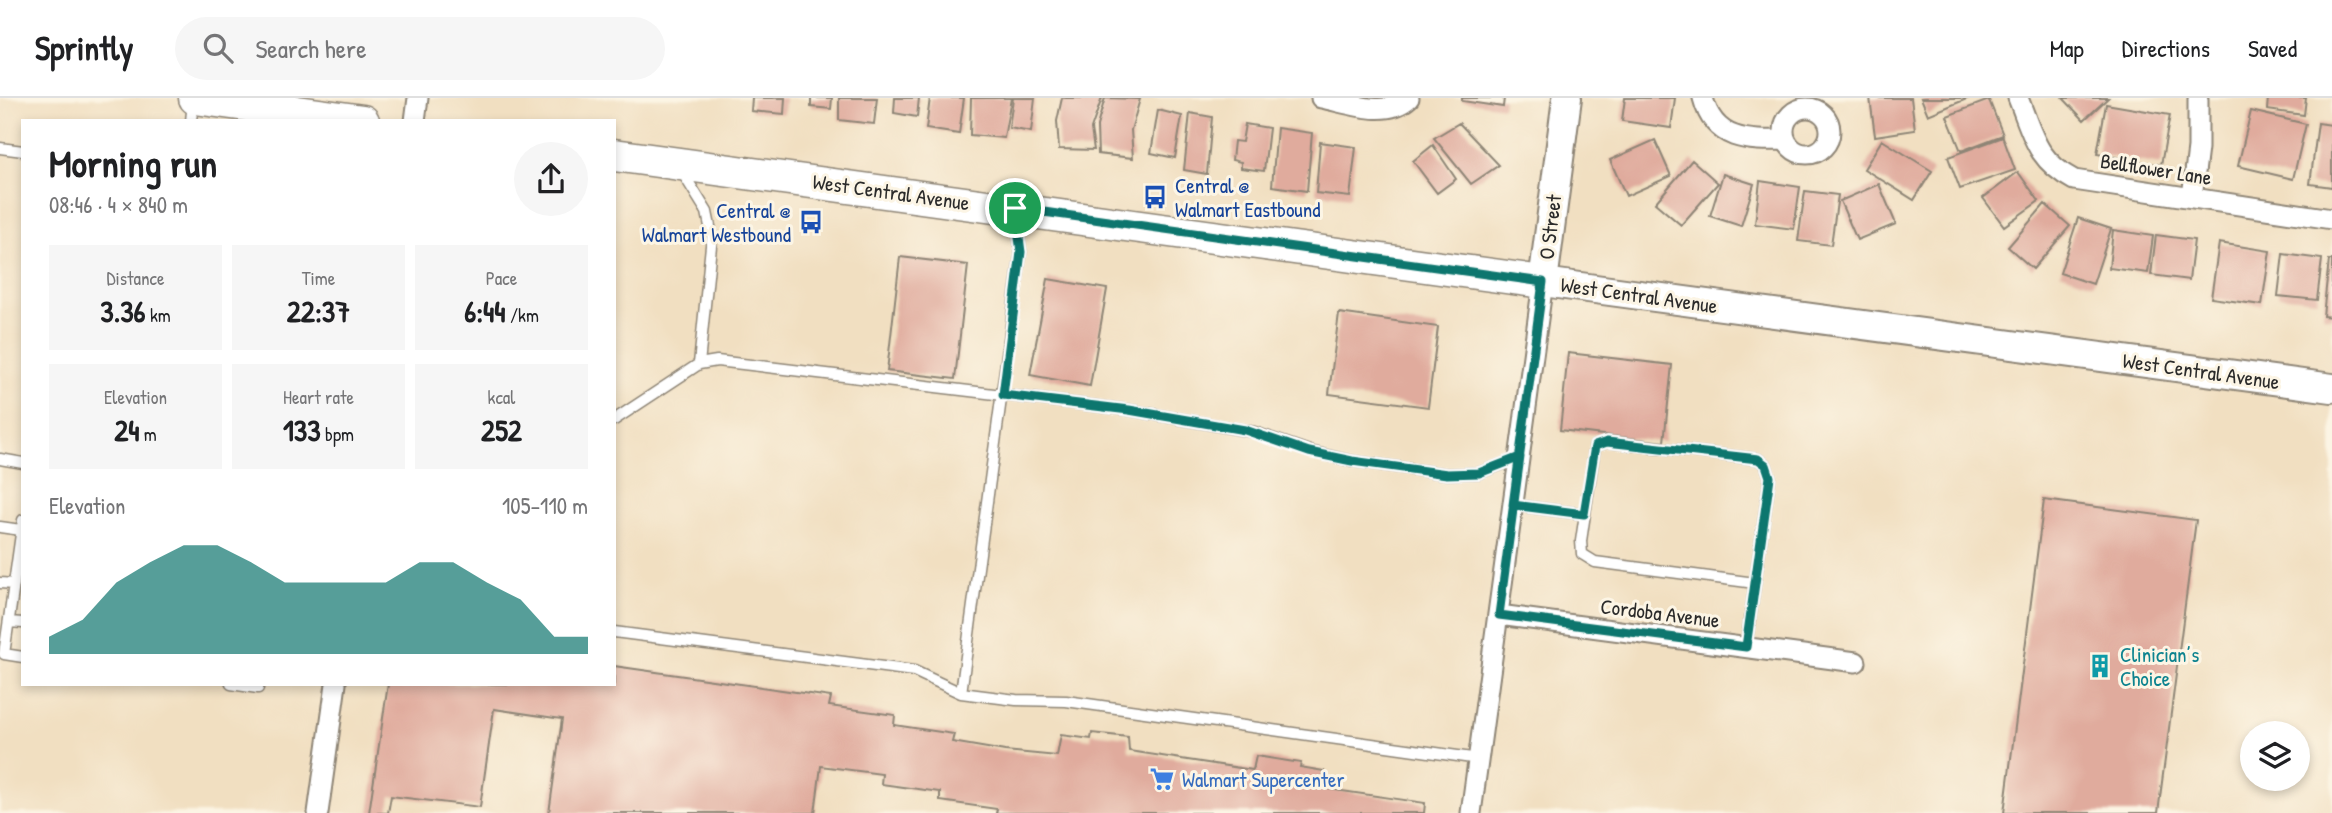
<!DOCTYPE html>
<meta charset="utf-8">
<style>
:root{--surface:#fff;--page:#f6f6f6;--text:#202124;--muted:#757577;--line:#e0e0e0;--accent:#0f766e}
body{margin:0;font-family:"Patrick Hand",sans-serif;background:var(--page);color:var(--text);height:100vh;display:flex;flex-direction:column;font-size:26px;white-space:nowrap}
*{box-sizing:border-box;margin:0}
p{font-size:23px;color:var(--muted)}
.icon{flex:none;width:38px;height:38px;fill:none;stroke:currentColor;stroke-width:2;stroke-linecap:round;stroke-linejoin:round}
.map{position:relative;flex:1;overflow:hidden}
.details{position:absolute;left:21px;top:21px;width:595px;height:567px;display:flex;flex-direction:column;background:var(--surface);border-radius:0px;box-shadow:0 4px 10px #0003}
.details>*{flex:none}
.buttons{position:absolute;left:2240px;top:623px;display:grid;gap:14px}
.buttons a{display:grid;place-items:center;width:70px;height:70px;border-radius:50%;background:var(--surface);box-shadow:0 4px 10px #0003;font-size:35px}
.pin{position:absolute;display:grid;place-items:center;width:60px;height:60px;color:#fff;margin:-30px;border:4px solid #fff;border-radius:50%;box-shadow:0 2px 7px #0007}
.round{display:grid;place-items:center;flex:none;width:74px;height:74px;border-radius:37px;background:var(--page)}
.headline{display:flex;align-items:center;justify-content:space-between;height:119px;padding:0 28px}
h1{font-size:38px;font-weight:800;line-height:52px}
.stats{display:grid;grid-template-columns:repeat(3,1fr);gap:10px;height:119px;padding:7px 28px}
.stats div{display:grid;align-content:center;border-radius:0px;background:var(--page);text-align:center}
.stats b{font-size:30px;font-weight:800}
.stats small{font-size:19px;font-weight:400}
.stats p{font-size:19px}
.chart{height:196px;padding:14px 28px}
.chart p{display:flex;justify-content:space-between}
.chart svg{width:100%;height:126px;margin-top:7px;fill:var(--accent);opacity:.7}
header{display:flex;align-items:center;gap:42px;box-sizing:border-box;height:98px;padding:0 35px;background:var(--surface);border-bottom:2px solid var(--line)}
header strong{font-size:33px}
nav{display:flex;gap:38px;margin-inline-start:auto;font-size:24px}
.search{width:490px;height:63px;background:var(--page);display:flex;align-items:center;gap:18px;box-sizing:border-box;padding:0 24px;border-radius:38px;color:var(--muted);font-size:26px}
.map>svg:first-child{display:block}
.building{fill:#e0ab9d}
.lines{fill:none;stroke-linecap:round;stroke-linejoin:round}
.lane-casing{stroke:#8e8576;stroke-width:13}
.street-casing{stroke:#8e8576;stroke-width:23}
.secondary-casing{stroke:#8e8576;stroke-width:32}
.primary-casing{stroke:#8e8576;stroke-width:35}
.lane{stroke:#fff;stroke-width:10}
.street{stroke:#fff;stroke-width:19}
.secondary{stroke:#fff;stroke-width:28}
.primary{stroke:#fff;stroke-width:32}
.route-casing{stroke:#fff;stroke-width:14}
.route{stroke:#0f766e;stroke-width:9}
.labels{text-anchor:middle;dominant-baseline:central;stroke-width:6;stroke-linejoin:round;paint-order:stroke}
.street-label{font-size:21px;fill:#2b2b2b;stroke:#fcf5e5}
.transit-label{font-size:21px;fill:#164399;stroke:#fcf5e5;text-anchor:start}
.culture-label{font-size:21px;fill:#0d838f;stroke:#fcf5e5;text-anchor:start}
.shop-label{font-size:21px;fill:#366cbe;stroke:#fcf5e5;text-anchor:start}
</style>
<header>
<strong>Sprintly</strong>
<div class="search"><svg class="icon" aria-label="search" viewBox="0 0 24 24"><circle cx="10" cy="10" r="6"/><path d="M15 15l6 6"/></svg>Search here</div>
<nav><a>Map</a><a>Directions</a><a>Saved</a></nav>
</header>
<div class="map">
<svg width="2332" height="715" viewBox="0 0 2332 715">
<rect width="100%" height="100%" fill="#fcf5e5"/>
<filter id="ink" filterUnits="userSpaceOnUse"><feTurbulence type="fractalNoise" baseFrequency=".0143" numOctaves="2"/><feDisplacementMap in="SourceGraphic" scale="14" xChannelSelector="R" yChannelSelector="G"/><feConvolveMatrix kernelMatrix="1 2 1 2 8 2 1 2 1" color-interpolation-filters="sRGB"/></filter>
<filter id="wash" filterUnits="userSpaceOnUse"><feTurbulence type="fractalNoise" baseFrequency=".00686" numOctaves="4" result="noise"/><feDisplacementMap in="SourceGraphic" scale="28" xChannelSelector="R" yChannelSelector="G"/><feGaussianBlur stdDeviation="1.57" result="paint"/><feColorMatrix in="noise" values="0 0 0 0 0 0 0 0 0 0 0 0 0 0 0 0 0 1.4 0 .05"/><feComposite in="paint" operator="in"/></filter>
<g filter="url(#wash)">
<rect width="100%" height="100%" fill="#f1dfc1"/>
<g id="blocks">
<path class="building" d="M752 0H785L784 16 751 13Z
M811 0H832L831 11 811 9Z
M839 0H877L874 26 839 22Z
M895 0H919L917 19 894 15Z
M930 0H964L959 36 926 31Z
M971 0H1011L1004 40 970 37Z
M1013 0H1035L1031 34 1009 30Z
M1062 0H1102L1091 31 1094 52 1059 51 1057 23Z
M1105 0 1140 1 1131 32 1133 60 1098 56 1097 28Z
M1462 0H1504L1503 9 1462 3Z
M1625 0H1675L1671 30 1622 23Z
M1870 0H1911L1915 32 1875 38Z
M1921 0H1969L1928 17Z
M2063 0H2108L2084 22Z
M2268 0H2306L2304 17 2267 12Z
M1989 2 2003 37 1961 53 1947 18Z
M2106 6 2170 17 2161 67 2097 56Z
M1158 12 1182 18 1175 60 1151 55Z
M2251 13 2306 26 2293 81 2238 68Z
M1190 15 1212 19 1207 76 1184 72Z
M1459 25 1499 67 1471 86 1434 40Z
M2318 25 2332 27V89L2310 86Z
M1245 26 1269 30 1264 73 1241 70V64L1232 62 1234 43 1242 44Z
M1277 30 1312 35 1307 93 1272 88Z
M2003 39 2015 72 1960 91 1948 59Z
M1655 42 1671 78 1626 98 1610 62Z
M1882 42 1932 73 1914 102 1864 71Z
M1320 44 1356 49 1350 99 1316 95Z
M1433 47 1456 81 1437 95 1413 63Z
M1692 62 1718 85 1681 127 1655 105Z
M2018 74 2039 103 2004 128 1983 100Z
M1723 76 1754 86 1741 128 1710 118Z
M1760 83 1800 89 1794 131 1755 126Z
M1879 86 1896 126 1857 142 1840 103Z
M1805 93 1838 97 1831 147 1798 143Z
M2045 106 2070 128 2033 171 2008 149Z
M2078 120 2111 131 2093 186 2060 175Z
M2113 132 2153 138 2148 175 2109 170Z
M2156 137 2194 142 2189 182 2151 177Z
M2219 145 2270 153 2262 207 2211 200Z
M2283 156 2322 161 2317 202 2278 198Z
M900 159 968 167 955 281 887 273Z
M2329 162H2332V219L2323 218Z
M1048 181 1107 191 1090 288 1030 277Z
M1339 215 1438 229 1428 309 1329 296Z
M1568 255 1672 267 1664 344 1560 332Z
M2044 402 2196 422 2158 715H2004Z
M614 568 831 599 829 608 895 617 894 627 954 636 952 644 1005 653 1057 658 1061 637 1091 641 1092 635 1128 639 1129 653 1253 672 1256 658 1301 665 1300 669 1324 673 1321 690 1425 705 1424 715H996L997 711 940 703V694L881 686 882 676 821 668 815 715H549L562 621 494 611 480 709 391 698 388 715H369L388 586H614Z"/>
</g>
</g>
<g filter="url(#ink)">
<use href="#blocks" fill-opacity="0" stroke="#8e8576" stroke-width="2"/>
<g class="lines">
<g class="lane-casing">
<path id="lane" d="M191 23 193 4
M0 50 23 53
M699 266 717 263 1129 312 1254 334 1309 353 1352 363 1447 376 1479 375 1519 360
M614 322 699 266 712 138 707 114 681 72
M0 361 23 365
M1513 407 1584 416
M0 429 21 432
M0 485 14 486 4 556 23 559
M14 486 23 422
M9 524 23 525
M614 534 914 573 961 595 1016 602 1066 603 1479 661
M1746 549 1770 379 1766 367 1758 361 1607 344 1595 348 1581 443 1582 456 1595 464 1755 485
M231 586 258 590 259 586
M961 595 1021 154 1016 118"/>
</g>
<g class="street-casing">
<path id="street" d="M1321 0C1348 5 1386 21 1409 0
M1703 0C1714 43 1747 43 1786 42
M2018 0C2033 37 2036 62 2074 82L2332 121
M1784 33a23 23 0 1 1 46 0a23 23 0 1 1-46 0Z
M415 23 418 0
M2192 99 2198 50V1
M1499 517 1856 564
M318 715 336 586
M1471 715 1543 184"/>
</g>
<g class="secondary-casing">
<path id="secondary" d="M1567 0 1543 184 2332 290"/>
</g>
<g class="primary-casing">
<path id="primary" d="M195 0 363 23
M614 57 1543 184"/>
</g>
<use href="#lane" class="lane"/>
<use href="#street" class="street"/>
<use href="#secondary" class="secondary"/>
<use href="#primary" class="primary"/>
</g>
</g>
<g class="lines" filter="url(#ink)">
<g class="route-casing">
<path id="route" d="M1015 110 1021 154 1003 297 1129 312 1245 332 1309 354 1352 363 1447 376 1479 375 1520 359 1499 517 1746 549 1770 379 1766 367 1758 361 1607 344 1595 348 1584 416 1513 407 1543 184 1015 110"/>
</g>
<use href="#route" class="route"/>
</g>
<defs>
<g id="bus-bare" transform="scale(1.89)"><path d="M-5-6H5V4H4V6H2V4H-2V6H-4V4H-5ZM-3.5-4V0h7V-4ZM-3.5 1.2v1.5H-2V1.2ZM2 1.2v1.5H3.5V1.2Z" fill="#1a4fb4" stroke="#fcf5e5" stroke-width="2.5" paint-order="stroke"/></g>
<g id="building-bare" transform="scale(1.89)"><path d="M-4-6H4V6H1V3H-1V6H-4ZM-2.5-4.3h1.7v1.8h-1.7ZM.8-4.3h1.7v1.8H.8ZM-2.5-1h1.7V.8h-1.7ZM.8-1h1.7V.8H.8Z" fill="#0f9aa8" stroke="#fcf5e5" stroke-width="2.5" paint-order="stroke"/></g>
<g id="supermarket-bare" transform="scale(1.89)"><path d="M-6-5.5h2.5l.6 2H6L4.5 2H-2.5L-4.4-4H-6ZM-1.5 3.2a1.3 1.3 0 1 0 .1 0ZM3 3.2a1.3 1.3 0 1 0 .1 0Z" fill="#3f7fe0" stroke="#fcf5e5" stroke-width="2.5" paint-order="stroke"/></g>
</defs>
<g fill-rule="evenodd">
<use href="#bus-bare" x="1155" y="99"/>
<use href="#bus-bare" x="811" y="124"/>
<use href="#building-bare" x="2100" y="568"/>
<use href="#supermarket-bare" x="1162" y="681"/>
</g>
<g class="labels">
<g class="street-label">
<text transform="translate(2156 71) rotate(9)">Bellflower Lane</text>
<text transform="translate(891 94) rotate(8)">West Central Avenue</text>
<text transform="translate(1550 129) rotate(-83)">O Street</text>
<text transform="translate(1639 197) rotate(8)">West Central Avenue</text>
<text transform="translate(2201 273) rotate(8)">West Central Avenue</text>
<text transform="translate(1660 515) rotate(7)">Cordoba Avenue</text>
</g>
<g class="transit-label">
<text x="1175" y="87">Central @<tspan x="1175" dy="24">Walmart Eastbound</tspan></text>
<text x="791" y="112" text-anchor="end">Central @<tspan x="791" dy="24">Walmart Westbound</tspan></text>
</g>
<g class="culture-label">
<text x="2120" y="556">Clinician’s<tspan x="2120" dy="24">Choice</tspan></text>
</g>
<g class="shop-label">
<text x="1182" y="681">Walmart Supercenter</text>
</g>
</g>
</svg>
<div class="buttons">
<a><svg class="icon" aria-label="layers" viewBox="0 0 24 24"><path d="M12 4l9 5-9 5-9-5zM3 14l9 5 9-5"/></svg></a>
</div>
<div class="pin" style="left:1015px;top:110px;background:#1e9e55"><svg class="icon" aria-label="arrive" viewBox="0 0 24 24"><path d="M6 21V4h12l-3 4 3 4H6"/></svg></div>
<section class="details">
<div class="headline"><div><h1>Morning run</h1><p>08:46 · 4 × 840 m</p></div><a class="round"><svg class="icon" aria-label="share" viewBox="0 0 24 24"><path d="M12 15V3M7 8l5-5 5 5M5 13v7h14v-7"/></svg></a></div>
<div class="stats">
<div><p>Distance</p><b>3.36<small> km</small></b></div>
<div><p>Time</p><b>22:37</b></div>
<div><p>Pace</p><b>6:44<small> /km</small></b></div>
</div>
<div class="stats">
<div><p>Elevation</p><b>24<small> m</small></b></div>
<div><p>Heart rate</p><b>133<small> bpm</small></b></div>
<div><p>kcal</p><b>252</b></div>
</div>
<div class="chart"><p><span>Elevation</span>105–110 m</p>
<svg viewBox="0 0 160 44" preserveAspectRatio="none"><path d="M0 44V38L10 32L20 19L30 12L40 6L50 6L60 12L70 19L80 19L90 19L100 19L110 12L120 12L130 19L140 25L150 38L160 38V44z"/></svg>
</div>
</section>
</div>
